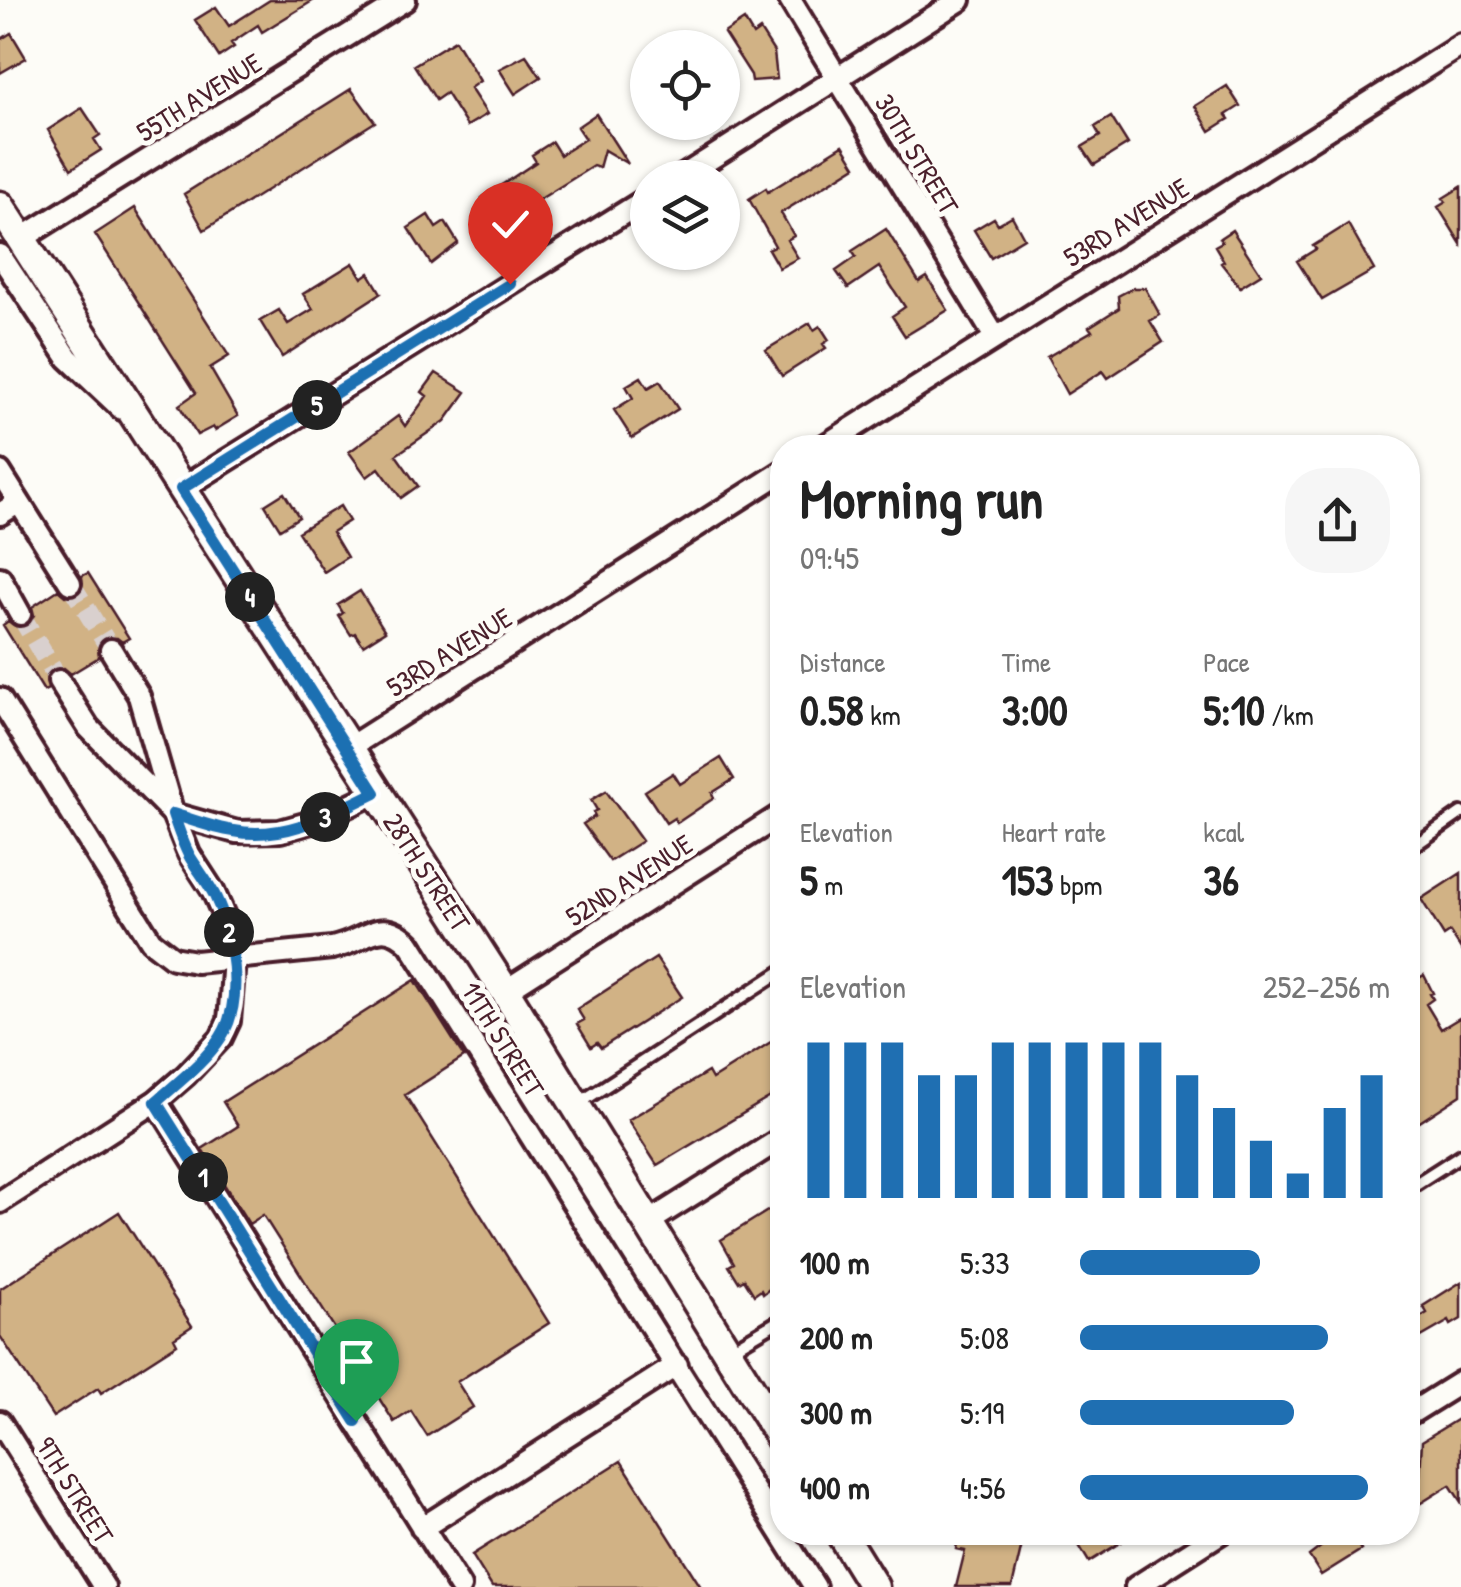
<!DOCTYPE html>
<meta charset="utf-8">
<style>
:root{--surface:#fff;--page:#f6f6f6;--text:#222;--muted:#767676;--accent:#1f6fb2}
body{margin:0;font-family:"Patrick Hand",sans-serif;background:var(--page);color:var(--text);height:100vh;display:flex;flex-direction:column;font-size:38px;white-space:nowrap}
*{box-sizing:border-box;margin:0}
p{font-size:32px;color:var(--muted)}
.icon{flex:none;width:55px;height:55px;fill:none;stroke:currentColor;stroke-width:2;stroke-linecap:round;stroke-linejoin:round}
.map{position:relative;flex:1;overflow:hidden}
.sheet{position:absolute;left:770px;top:435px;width:650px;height:1110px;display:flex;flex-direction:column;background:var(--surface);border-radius:40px;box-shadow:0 2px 8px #0004}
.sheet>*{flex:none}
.buttons{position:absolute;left:630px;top:30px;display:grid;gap:20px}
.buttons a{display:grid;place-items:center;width:110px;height:110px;border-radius:50%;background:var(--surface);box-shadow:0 2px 8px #0004;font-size:50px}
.pin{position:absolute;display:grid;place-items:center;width:85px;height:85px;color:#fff;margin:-102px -42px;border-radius:50% 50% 50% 0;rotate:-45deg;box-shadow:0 0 10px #0007}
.pin .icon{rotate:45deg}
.km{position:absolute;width:50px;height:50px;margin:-25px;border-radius:50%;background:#222;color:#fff;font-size:28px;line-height:50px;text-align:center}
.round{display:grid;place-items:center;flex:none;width:105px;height:105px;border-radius:40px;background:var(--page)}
.head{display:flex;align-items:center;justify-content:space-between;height:170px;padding:0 30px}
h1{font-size:55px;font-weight:800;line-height:75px}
.figures{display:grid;grid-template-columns:repeat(3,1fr);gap:15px;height:170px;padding:10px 30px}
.figures div{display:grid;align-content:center}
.figures b{font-size:42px;font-weight:800}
.figures small{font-size:28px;font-weight:400}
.figures p{font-size:28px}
.chart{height:280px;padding:20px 30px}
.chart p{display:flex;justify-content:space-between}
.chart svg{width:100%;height:180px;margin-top:10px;stroke:var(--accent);stroke-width:6}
ul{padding:0 30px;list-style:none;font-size:32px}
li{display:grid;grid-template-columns:160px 120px 1fr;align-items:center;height:75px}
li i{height:25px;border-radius:12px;background:var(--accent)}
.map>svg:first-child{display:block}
.building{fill:#d1b285;stroke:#4a1f2b;stroke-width:2.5}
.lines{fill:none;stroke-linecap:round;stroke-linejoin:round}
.street-tunnel{stroke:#d9d0ce;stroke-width:20;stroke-dasharray:20 10;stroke-linecap:butt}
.lane-casing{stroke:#4a1f2b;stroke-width:18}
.street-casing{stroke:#4a1f2b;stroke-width:28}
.secondary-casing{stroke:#4a1f2b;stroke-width:35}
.lane{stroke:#fdfcf7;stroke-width:10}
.street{stroke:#fdfcf7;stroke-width:20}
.secondary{stroke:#fdfcf7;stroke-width:28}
.route-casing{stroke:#fff;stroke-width:20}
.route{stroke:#1f6fb2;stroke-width:12}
.labels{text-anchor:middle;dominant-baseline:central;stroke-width:10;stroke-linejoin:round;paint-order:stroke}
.street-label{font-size:28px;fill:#4a1f2b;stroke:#fdfcf7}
</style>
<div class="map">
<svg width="1461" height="1587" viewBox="0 0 1461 1587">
<rect width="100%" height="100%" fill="#fdfcf7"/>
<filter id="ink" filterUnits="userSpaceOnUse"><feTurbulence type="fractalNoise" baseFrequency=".01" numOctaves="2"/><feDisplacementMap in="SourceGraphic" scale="20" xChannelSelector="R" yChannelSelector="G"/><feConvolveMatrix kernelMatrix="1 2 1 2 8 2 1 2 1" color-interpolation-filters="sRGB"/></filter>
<g filter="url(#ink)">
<path class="building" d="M270 0H314L262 32 258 25 231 43 234 47 219 57 195 20 216 7 229 26Z
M744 20 753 35 760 30 774 52 777 79 752 81 751 75 724 33Z
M11 33 26 58 0 73V40Z
M455 40 480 81 470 88 487 114 467 126 446 93 436 100 414 65Z
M526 55 541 77 515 94 499 69Z
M1227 86 1240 106 1226 115 1229 119 1210 131 1195 106Z
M351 89 375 122 204 230 184 194Z
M82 108 100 135 94 139 101 150 71 169 48 130Z
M596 114 628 164 604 150 599 168 593 166 513 216 511 213 496 221 482 198 536 162 532 155 552 142 560 155 585 139 577 127Z
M1111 117 1128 144 1094 165 1082 147 1100 136 1095 127Z
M843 145 856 166 781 213 794 236 787 240 798 258 779 268 768 249 775 246 749 199 766 188 768 192Z
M1461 187V244L1438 207 1446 202 1443 198Z
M135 208 229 356 210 368 238 416 215 430 213 427 197 435 179 405 196 393 95 234Z
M428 215 436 228 445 222 458 243 431 264 408 228Z
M1012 216 1024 238 991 258 974 230 994 218 998 224Z
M1348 224 1374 270 1322 300 1297 261 1316 249 1313 246Z
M886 229 919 282 927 277 948 310 905 336 892 316 905 307 879 267 848 288 836 271 856 257 852 251Z
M1232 230 1261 274 1240 287 1221 263 1224 261 1215 246 1222 242 1220 238Z
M353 263 362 278 369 273 381 293 282 357 260 321 279 310 288 324 313 309 303 294Z
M1133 288H1145L1160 315 1150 321 1163 342 1108 378 1103 371 1067 394 1047 357 1092 331 1089 327 1119 308 1118 296Z
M810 323 814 330 820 326 829 340 823 344 826 348 782 376 766 350Z
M436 373 466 392 445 421 396 455 418 486 401 498 379 468 367 477 349 452 398 416 405 426 427 396 422 392Z
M641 377 648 388 660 381 678 409 632 438 614 410 633 398 626 386Z
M284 493 299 517 280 529 265 505Z
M340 506 349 521 332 532 347 557 324 572 298 532Z
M88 573 129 638 122 642 117 638H105L99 644V657L71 674 64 668 53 669 46 676 48 689 44 691 3 625 8 621 19 628 27 625 34 615 32 607 58 590 65 596 76 595 82 588V576Z
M360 591 385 631 363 645 355 633 351 635 339 616 343 613 338 605Z
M721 758 734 779 712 793 714 798 677 823 674 818 666 823 645 791 673 773 680 784Z
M606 791 642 841 610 861 583 824 595 816 593 812 597 810 591 800Z
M1461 873V949L1450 932 1444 936 1421 899Z
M656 958 682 997 601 1048 597 1043 591 1047 577 1024 584 1020 577 1009Z
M1408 961 1419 978 1424 975 1433 993 1430 994 1433 999 1426 1004 1441 1029 1461 1017V1095L1418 1123 1413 1116 1408 1120Z
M415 980 464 1057 405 1095 549 1323 457 1382 473 1407 427 1436 411 1411 394 1422 263 1215 249 1224 202 1149 238 1126 223 1102Z
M782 1035V1090L657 1165 628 1120 708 1072 712 1079Z
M782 1202V1279L763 1294 761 1290 754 1295 744 1279 739 1282 729 1266 734 1263 721 1240Z
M119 1212 192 1326 174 1338 177 1344 101 1393 98 1388 53 1417 0 1336V1289Z
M1461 1282V1319L1451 1325 1449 1321 1421 1337 1412 1322 1427 1313 1423 1306Z
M1461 1417V1502L1450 1485 1408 1511V1483L1420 1475 1422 1441Z
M621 1461 701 1587H492L472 1555Z
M959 1532H1025L1012 1587H956L965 1551 956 1549Z
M1071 1532H1115L1121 1542 1089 1562Z
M1340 1532H1350L1361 1550 1321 1575 1309 1556Z"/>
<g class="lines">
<path class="street-tunnel" d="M70 583 111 650
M20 614 59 681"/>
<g class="lane-casing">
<path id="lane" d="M1408 850 1461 813
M578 1104 782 971
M1408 1189 1461 1155
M728 1351 782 1319"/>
</g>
<g class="street-casing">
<path id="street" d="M790 0 995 337
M680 178 960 0
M21 239 405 0
M0 255 68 358 122 409
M821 448 1461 45
M0 472 70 583
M181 489 648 198
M0 514 19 502
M0 578 20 614
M59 681 88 727 173 814 237 832 280 831 316 821 375 793
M0 699 151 941 173 958 196 962 332 948C365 942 380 914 410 944L815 1587
M347 749 782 472
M505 991 782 814
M156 1101 460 1587
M0 1202 156 1101 186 1075 221 1038 229 1021 234 960 228 925 213 891 189 854 173 814 139 696 111 650
M647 1223 782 1138
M1408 1415 1461 1382
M0 1422 104 1587
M422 1528 677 1365
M1136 1587 1222 1532"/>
</g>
<g class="secondary-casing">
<path id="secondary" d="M0 206 505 991 782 1440
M840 1532 874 1587"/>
</g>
<use href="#lane" class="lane"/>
<use href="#street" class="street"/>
<use href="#secondary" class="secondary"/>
</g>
</g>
<g class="lines" filter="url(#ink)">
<g class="route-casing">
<path id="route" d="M356 1421 156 1102C178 1082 205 1062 221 1037 245 1000 233 933 215 896 208 882 198 870 190 857 183 844 178 829 173 814 193 820 213 828 234 831 284 841 332 814 375 793L181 489 510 284"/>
</g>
<use href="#route" class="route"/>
</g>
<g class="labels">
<g class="street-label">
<text transform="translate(199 97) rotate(-32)">55TH AVENUE</text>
<text transform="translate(917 154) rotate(59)">30TH STREET</text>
<text transform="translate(1126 222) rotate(-32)">53RD AVENUE</text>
<text transform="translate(449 652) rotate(-32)">53RD AVENUE</text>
<text transform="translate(427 872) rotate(57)">28TH STREET</text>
<text transform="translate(629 880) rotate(-33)">52ND AVENUE</text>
<text transform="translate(503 1039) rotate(58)">11TH STREET</text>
<text transform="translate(75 1490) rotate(58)">9TH STREET</text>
</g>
</g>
</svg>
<div class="buttons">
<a><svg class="icon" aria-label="locate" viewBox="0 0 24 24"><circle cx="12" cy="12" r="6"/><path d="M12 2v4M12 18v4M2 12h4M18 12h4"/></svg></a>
<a><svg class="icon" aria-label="layers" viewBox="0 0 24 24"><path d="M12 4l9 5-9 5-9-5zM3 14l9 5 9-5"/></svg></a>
</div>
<div class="pin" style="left:356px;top:1421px;background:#1e9e55"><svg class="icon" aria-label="arrive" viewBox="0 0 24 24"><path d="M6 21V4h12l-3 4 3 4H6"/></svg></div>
<div class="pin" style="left:510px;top:284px;background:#d93025"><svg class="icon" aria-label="check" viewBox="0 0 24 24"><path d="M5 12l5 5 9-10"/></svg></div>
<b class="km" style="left:203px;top:1177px">1</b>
<b class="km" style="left:229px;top:932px">2</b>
<b class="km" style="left:325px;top:817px">3</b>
<b class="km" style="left:250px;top:597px">4</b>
<b class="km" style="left:317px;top:405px">5</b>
<section class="sheet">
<div class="head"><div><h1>Morning run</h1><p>09:45</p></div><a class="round"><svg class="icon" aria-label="share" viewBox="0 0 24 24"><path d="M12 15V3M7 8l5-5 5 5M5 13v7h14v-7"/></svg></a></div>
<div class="figures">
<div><p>Distance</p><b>0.58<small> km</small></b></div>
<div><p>Time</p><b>3:00</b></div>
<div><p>Pace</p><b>5:10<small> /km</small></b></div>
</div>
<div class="figures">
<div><p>Elevation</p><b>5<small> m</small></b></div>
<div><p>Heart rate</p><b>153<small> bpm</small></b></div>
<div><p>kcal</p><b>36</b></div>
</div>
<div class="chart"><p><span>Elevation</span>252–256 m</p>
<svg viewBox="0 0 160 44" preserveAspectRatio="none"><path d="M5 44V6M15 44V6M25 44V6M35 44V14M45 44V14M55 44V6M65 44V6M75 44V6M85 44V6M95 44V6M105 44V14M115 44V22M125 44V30M135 44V38M145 44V22M155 44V14"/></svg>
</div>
<ul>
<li><b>100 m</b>5:33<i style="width:58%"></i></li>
<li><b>200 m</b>5:08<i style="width:80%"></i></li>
<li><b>300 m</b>5:19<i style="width:69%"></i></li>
<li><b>400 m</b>4:56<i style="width:93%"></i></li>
</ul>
</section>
</div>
